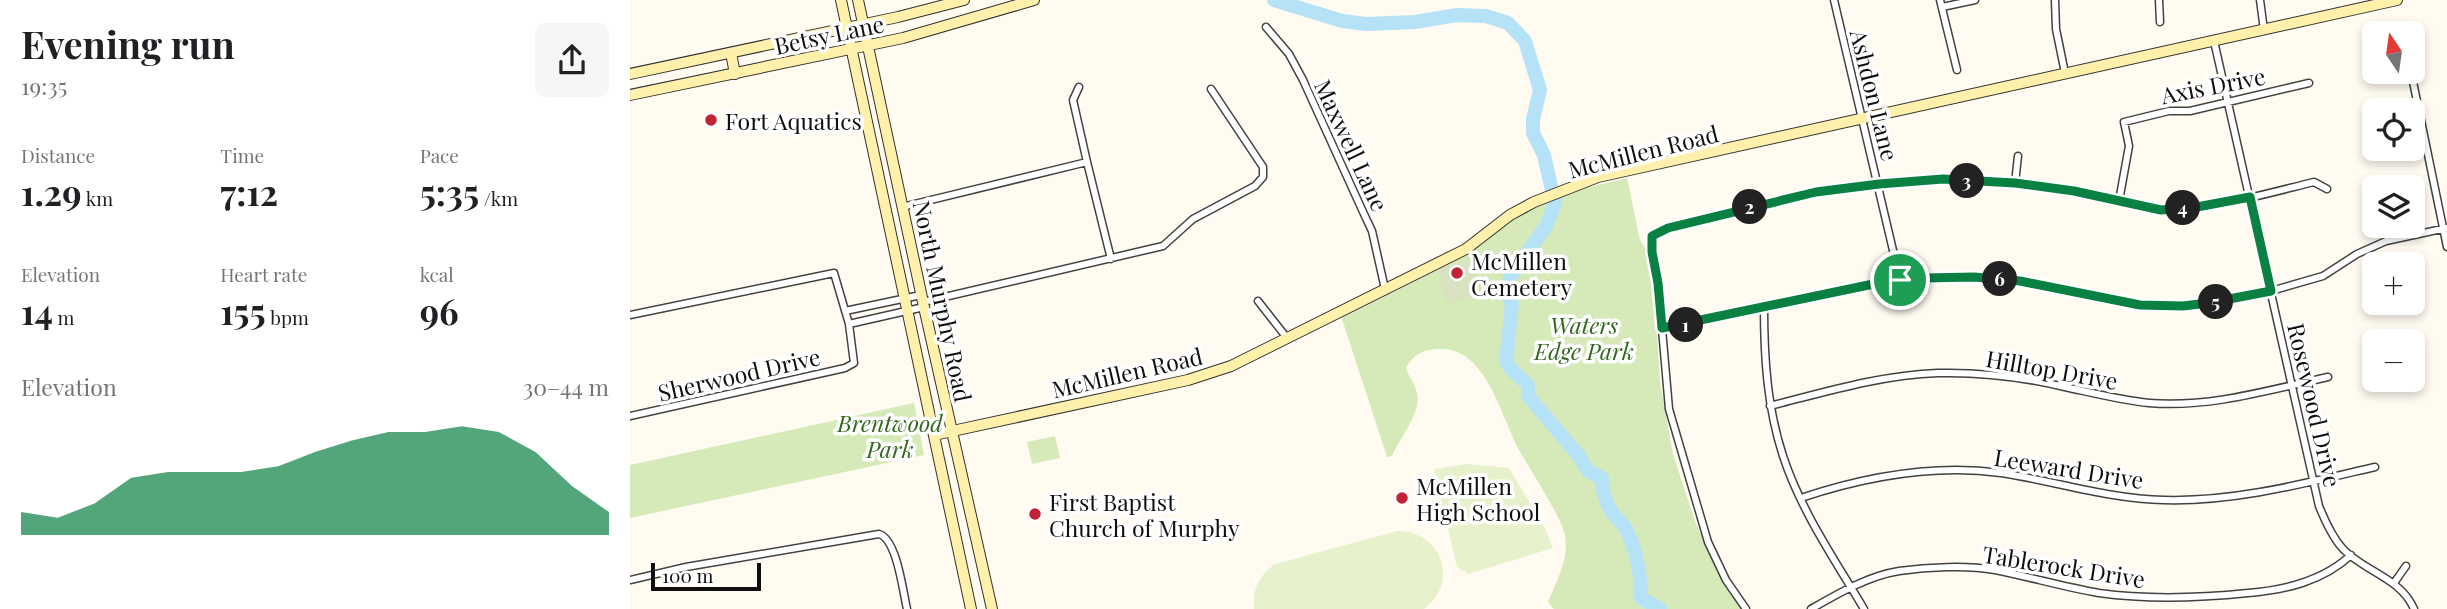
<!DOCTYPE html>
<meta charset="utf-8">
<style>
:root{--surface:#fff;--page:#f6f6f6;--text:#202124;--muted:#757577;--accent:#0b8043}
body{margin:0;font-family:"Playfair Display",serif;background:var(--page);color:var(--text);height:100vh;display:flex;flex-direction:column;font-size:26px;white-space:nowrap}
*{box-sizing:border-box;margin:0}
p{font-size:23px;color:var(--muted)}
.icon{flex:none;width:38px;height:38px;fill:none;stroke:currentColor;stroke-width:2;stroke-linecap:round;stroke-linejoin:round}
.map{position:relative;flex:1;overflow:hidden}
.side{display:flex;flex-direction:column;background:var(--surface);width:630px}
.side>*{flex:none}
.needle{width:46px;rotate:347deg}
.fabs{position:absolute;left:1732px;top:21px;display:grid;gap:14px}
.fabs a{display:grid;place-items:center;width:63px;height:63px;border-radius:10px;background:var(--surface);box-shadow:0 4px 10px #0003;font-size:35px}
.scale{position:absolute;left:21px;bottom:18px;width:110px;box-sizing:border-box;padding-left:7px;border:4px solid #0f0f0f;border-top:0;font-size:19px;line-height:24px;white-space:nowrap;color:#0f0f0f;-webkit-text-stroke:5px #fff;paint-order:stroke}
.pin{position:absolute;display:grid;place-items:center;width:60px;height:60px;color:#fff;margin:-30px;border:4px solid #fff;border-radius:50%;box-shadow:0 2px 7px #0007}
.km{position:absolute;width:35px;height:35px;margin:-18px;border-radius:50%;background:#222;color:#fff;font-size:19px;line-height:35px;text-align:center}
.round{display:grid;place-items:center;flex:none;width:74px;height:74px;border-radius:10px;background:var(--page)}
.head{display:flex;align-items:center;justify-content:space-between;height:119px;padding:0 21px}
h1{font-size:38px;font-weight:700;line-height:52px}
.stats{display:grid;grid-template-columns:repeat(3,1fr);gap:10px;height:119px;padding:7px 21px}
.stats div{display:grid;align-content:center}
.stats b{font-size:35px;font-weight:700}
.stats small{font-size:19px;font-weight:400}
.stats p{font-size:19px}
.chart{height:196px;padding:14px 21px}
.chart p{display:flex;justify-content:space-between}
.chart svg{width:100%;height:126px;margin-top:7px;fill:var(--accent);opacity:.7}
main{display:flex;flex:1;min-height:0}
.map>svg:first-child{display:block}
.green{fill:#d6eab9}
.cemetery{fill:#d9e2c1}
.pitch{fill:#e7f1cb}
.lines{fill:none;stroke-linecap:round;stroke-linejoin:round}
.river{stroke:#b5e2f7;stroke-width:14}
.street-casing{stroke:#424242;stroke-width:9}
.secondary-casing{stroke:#313131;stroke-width:12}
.street{stroke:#fff;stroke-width:6}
.secondary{stroke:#fff1ac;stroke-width:10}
.route-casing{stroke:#fff;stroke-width:14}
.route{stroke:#0b8043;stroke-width:9}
.poi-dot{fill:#c12435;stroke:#fff;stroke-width:2.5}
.labels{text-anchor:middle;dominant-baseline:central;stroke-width:7;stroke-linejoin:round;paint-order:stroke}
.street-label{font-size:23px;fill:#0f0f0f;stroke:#fff}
.poi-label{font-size:23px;fill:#0f0f0f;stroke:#fff;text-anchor:start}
.park-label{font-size:23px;font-style:italic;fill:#32681e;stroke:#fff}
</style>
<main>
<section class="side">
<div class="head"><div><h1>Evening run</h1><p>19:35</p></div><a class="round"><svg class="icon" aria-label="share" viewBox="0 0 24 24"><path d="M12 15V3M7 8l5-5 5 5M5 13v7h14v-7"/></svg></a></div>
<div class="stats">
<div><p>Distance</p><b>1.29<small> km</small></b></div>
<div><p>Time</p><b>7:12</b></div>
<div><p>Pace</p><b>5:35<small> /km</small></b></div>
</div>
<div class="stats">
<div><p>Elevation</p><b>14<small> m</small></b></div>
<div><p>Heart rate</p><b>155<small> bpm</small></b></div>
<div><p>kcal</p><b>96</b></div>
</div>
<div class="chart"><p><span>Elevation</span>30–44 m</p>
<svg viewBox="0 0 160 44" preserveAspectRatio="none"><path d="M0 44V36L10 38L20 33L30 24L40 22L50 22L60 22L70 20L80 15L90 11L100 8L110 8L120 6L130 8L140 15L150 27L160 36V44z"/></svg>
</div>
</section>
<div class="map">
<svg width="1817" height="609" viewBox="0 0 1817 609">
<rect width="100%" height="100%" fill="#fffbf1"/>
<path class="green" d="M997 178 1010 240 1017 251 1024 285 1030 382 1043 454 1066 524 1090 575 1111 609H924L918 602C927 580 939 559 935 536 933 520 899 468 889 450 871 417 856 345 807 349 792 350 785 354 776 367 778 377 785 383 787 393 792 412 770 437 762 456L757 457 711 316 835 255 880 221 905 207 951 189Z
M284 403 294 455 0 518V465Z
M425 436 430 458 402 464 397 442Z"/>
<path class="cemetery" d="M844 261 851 296 816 303 809 268Z"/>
<path class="pitch" d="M838 464 879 468 914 526 923 548 838 574 827 567 804 469Z
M767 531C812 531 830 582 794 609H624C622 590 629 575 645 564Z"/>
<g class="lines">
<path class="river" d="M644 0 712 21 737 24 785 22 827 15 856 16 878 23 895 41 910 90 903 119V133L914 155 925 204 916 226 880 277 877 294 882 304 876 362 882 370 898 385V396L949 456 958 471 972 478C972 491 976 504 984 515 987 520 992 522 995 527 1007 550 1011 573 1011 598L1030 609"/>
<g class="street-casing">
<path id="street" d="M1204 0 1270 280
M1310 0 1327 70
M1425 0 1426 29 1435 73
M1529 0 1530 22
M1630 0 1634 30
M1312 7 1345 0
M636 27 659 54 673 80 734 214 742 231 755 289
M1772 32 1773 33
M1584 41 1689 506C1695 521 1702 537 1713 549 1735 572 1771 578 1784 609
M1781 72 1817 247
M449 87 443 100 457 162
M1385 183 1388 156
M1489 201 1499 146 1494 122 1539 111H1560L1679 83
M272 207 457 162 481 259
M628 301 657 338
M293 302 533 246 563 219 625 186 633 177V167L581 89
M1134 306C1134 357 1137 407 1153 456 1171 511 1205 560 1234 609
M215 311 291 295
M0 315 204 273 219 324 224 363 215 368 0 416
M219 324 294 307
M1032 328 1253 282 1295 278 1344 277 1390 281 1510 305 1553 306 1578 303 1641 291 1693 276 1727 254 1756 241 1817 228
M1140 406C1195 392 1251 375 1308 373 1351 372 1393 377 1435 387 1463 393 1490 400 1519 403 1580 408 1639 390 1698 377
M1171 498C1234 477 1304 464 1371 473 1425 481 1478 499 1534 500 1605 502 1676 483 1745 467
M0 580 56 567 249 534C267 539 273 592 277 609
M1764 583 1776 566
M1116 609 1096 580 1078 542 1039 409 1028 283 1022 252V236L1038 228C1128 205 1220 180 1314 179 1357 179 1403 183 1446 191 1470 196 1510 210 1534 210 1584 209 1635 194 1684 182L1697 189
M1181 609C1209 593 1238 576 1269 571 1297 567 1337 565 1365 570 1400 577 1434 587 1469 593 1519 600 1569 598 1618 593 1656 590 1693 581 1721 555"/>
</g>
<g class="secondary-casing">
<path id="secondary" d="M211 0 341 609
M228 0 294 307 362 609
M101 53 105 74
M0 74 268 17 334 0
M0 95 273 38 404 0
M304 435 558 380 601 366 836 249 880 215 904 202 968 177 1767 0"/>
</g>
<use href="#street" class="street"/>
<use href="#secondary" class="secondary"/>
</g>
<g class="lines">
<g class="route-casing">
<path id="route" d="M1313 179 1385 183 1444 191 1531 210 1567 207 1620 197 1641 291 1578 303 1553 306 1510 305 1390 281 1344 277 1295 278 1253 282 1032 328 1028 283 1022 252V236L1038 228 1186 192 1249 184Z"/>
</g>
<use href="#route" class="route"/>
</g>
<g class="poi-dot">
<circle cx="81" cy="120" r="7"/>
<circle cx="827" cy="273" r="7"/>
<circle cx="772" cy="498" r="7"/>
<circle cx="405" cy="514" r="7"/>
</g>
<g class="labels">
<g class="street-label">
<text transform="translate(199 34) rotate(-12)">Betsy Lane</text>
<text transform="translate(1583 85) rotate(-11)">Axis Drive</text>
<text transform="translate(1245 95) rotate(76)">Ashdon Lane</text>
<text transform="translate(722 145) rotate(65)">Maxwell Lane</text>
<text transform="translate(1013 151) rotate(-14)">McMillen Road</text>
<text transform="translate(313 301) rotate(78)">North Murphy Road</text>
<text transform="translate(1422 369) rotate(10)">Hilltop Drive</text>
<text transform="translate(497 372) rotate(-13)">McMillen Road</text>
<text transform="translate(109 374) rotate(-13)">Sherwood Drive</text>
<text transform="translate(1685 405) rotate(77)">Rosewood Drive</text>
<text transform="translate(1439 468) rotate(9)">Leeward Drive</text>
<text transform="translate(1434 566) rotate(9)">Tablerock Drive</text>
</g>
<g class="poi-label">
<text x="95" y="120">Fort Aquatics</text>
<text x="841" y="260">McMillen<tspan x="841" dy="26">Cemetery</tspan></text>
<text x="786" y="485">McMillen<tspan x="786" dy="26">High School</tspan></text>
<text x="419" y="501">First Baptist<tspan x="419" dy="26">Church of Murphy</tspan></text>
</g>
<g class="park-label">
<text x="954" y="324">Waters<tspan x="954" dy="26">Edge Park</tspan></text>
<text x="260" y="422">Brentwood<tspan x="260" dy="26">Park</tspan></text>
</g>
</g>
</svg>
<div class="fabs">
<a><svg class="needle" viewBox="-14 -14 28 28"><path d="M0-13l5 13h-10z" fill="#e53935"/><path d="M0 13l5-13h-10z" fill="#757577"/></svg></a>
<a><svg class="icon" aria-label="locate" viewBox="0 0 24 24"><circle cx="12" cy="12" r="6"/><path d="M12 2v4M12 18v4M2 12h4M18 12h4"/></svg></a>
<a><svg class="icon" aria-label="layers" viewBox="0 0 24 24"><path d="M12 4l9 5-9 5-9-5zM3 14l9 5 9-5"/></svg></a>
<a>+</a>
<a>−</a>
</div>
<div class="scale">100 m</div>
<div class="pin" style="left:1270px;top:280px;background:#1e9e55"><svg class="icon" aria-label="arrive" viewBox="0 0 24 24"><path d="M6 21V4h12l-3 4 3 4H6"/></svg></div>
<b class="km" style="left:1056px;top:325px">1</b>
<b class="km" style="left:1120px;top:207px">2</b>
<b class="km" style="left:1337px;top:181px">3</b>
<b class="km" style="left:1553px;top:208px">4</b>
<b class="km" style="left:1586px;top:302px">5</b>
<b class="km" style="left:1370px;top:279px">6</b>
</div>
</main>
